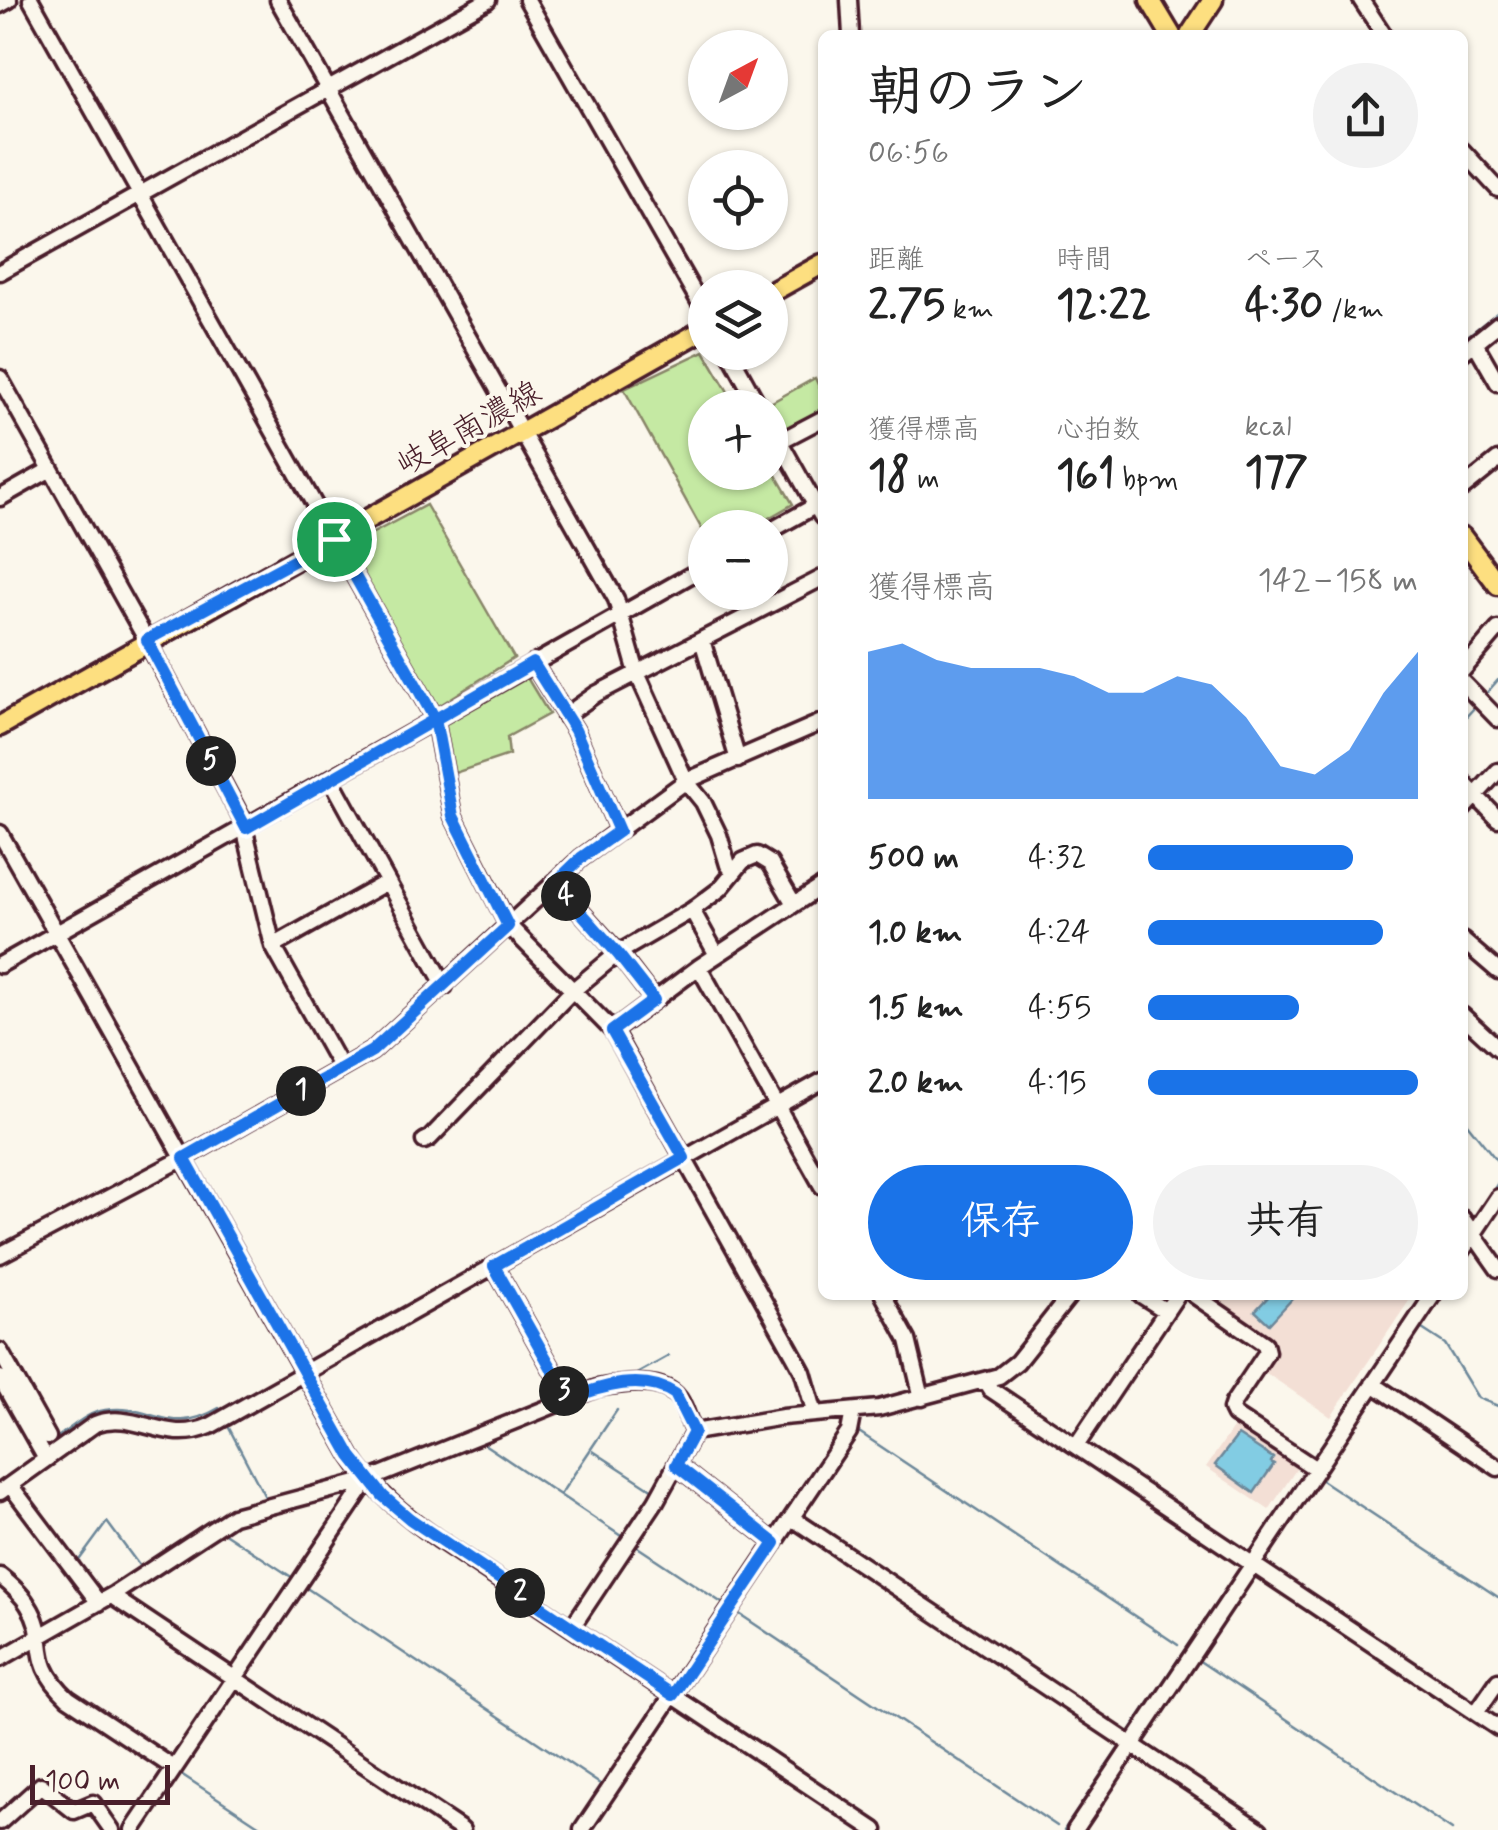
<!DOCTYPE html>
<html lang="ja">
<meta charset="utf-8">
<style>
:root{--surface:#fff;--page:#f2f2f2;--text:#222;--muted:#767676;--accent:#1a73e8}
body{margin:0;font-family:Mynerve,"Klee One",sans-serif;background:var(--page);color:var(--text);height:100vh;display:flex;flex-direction:column;font-size:38px;white-space:nowrap}
*{box-sizing:border-box;margin:0}
p{font-size:32px;color:var(--muted)}
.icon{flex:none;width:55px;height:55px;fill:none;stroke:currentColor;stroke-width:2;stroke-linecap:round;stroke-linejoin:round}
.map{position:relative;flex:1;overflow:hidden}
.sheet{position:absolute;left:818px;top:30px;width:650px;height:1270px;display:flex;flex-direction:column;background:var(--surface);border-radius:15px;box-shadow:0 2px 8px #0004}
.sheet>*{flex:none}
.needle{width:65px;rotate:41deg}
.buttons{position:absolute;left:688px;top:30px;display:grid;gap:20px}
.buttons a{display:grid;place-items:center;width:100px;height:100px;border-radius:50%;background:var(--surface);box-shadow:0 2px 8px #0004;font-size:50px}
.scale{position:absolute;left:30px;bottom:25px;width:140px;box-sizing:border-box;padding-left:10px;border:5px solid #4a1f2b;border-top:0;font-size:28px;line-height:35px;white-space:nowrap;color:#4a1f2b;-webkit-text-stroke:8px #fbf7ec;paint-order:stroke}
.pin{position:absolute;display:grid;place-items:center;width:85px;height:85px;color:#fff;margin:-42px;border:5px solid #fff;border-radius:50%;box-shadow:0 2px 10px #0007}
.km{position:absolute;width:50px;height:50px;margin:-25px;border-radius:50%;background:#222;color:#fff;font-size:28px;line-height:50px;text-align:center}
.round{display:grid;place-items:center;flex:none;width:105px;height:105px;border-radius:52px;background:var(--page)}
.headline{display:flex;align-items:center;justify-content:space-between;height:170px;padding:0 50px}
h1{font-size:55px;font-weight:800;line-height:75px}
.metrics{display:grid;grid-template-columns:repeat(3,1fr);gap:15px;height:170px;padding:10px 50px}
.metrics div{display:grid;align-content:center}
.metrics b{font-size:42px;font-weight:800}
.metrics small{font-size:28px;font-weight:400}
.metrics p{font-size:28px}
.chart{height:280px;padding:20px 50px}
.chart p{display:flex;justify-content:space-between}
.chart svg{width:100%;height:180px;margin-top:10px;fill:var(--accent);opacity:.7}
.action{display:flex;gap:20px;margin-top:auto;padding:20px 50px}
.action a{flex:1;height:115px;border-radius:60px;background:var(--accent);color:#fff;font-size:40px;font-weight:800;line-height:115px;text-align:center}
.action a+a{background:var(--page);color:var(--text)}
ul{padding:0 50px;list-style:none;font-size:32px}
li{display:grid;grid-template-columns:160px 120px 1fr;align-items:center;height:75px}
li i{height:25px;border-radius:12px;background:var(--accent)}
.map>svg:first-child{display:block}
.built{fill:#f3dfd5}
.green{fill:#c5e9a3;stroke:#888467;stroke-width:2.5}
.water{fill:#82cce3;stroke:#6c8799;stroke-width:2.5}
.lines{fill:none;stroke-linecap:round;stroke-linejoin:round}
.stream{stroke:#6c8799;stroke-width:2.5}
.minor-casing{stroke:#4a1f2b;stroke-width:21}
.major-casing{stroke:#4a1f2b;stroke-width:25}
.minor{stroke:#fbf7ec;stroke-width:14}
.major{stroke:#fddf80;stroke-width:18}
.route-casing{stroke:#fff;stroke-width:20}
.route{stroke:#1a73e8;stroke-width:12}
.labels{text-anchor:middle;dominant-baseline:central;stroke-width:8;stroke-linejoin:round;paint-order:stroke}
.street-label{font-size:32px;fill:#4a1f2b;stroke:#fbf7ec}
</style>
<div class="map">
<svg width="1498" height="1830" viewBox="0 0 1498 1830">
<rect width="100%" height="100%" fill="#fbf7ec"/>
<filter id="ink" filterUnits="userSpaceOnUse"><feTurbulence type="fractalNoise" baseFrequency=".01" numOctaves="2"/><feDisplacementMap in="SourceGraphic" scale="20" xChannelSelector="R" yChannelSelector="G"/><feConvolveMatrix kernelMatrix="1 2 1 2 8 2 1 2 1" color-interpolation-filters="sRGB"/></filter>
<g filter="url(#ink)">
<path class="built" d="M1201 1295H1413L1331 1417 1263 1371 1278 1347Z
M1235 1425 1297 1468 1269 1510 1206 1467Z"/>
<path class="green" d="M704 351 737 407 705 408V472H770V465L793 504 753 527 705 528V535L624 389Z
M815 378 822 393V416L782 437 770 416V408L765 406Z
M426 505 514 658 434 709 345 548Z
M526 676 549 714 507 737 509 755 452 774 438 723Z"/>
<path class="water" d="M1270 1295H1289L1293 1298 1269 1324 1255 1311Z
M1238 1435 1273 1458 1271 1462 1274 1464 1254 1493 1215 1465Z"/>
<g class="lines">
<path class="stream" d="M1465 338 1498 312
M1483 697 1498 680
M1462 721 1475 707
M1462 1117 1498 1162
M1479 1211 1498 1183
M1419 1327 1445 1344 1478 1398 1498 1406
M1373 1369 1420 1299
M631 1377 669 1356
M228 1426 266 1499 351 1476
M859 1432 1178 1645
M481 1442 624 1538
M45 1444C63 1438 81 1413 105 1410 153 1403 168 1438 219 1408L220 1411
M593 1451 653 1490
M1311 1461 1363 1383
M374 1470 416 1453
M1320 1479 1498 1597
M560 1495 617 1410
M220 1530 293 1578
M636 1546 725 1605
M1248 1555 1305 1471
M77 1563 107 1522 141 1568
M738 1613 1057 1826
M1198 1660 1452 1830
M244 1677 305 1587 603 1786
M237 1689 181 1774 266 1830
M1126 1737 1237 1572
M1064 1830 1122 1743"/>
<g class="minor-casing">
<path id="minor" d="M31 0 435 719 453 816 508 925 613 1031 795 1357 803 1372 815 1414
M278 0 616 599 637 673 686 781 703 802 719 835 728 865 732 870
M527 0 705 312
M849 0 851 35
M1361 0 1384 35
M0 5 9 0
M1462 150 1498 189
M0 272 488 0
M1475 343 1498 383
M729 352 760 408
M1462 353 1498 324
M0 378 147 641 242 819 273 946 341 1068
M770 424 822 517
M780 441 822 419
M1462 489 1498 460
M0 498 51 469
M770 531 822 502
M702 640 738 760
M533 663 575 730 619 831
M1462 671 1498 629
M1462 682 1498 719
M565 716 596 694 822 578
M331 779 445 986
M1462 781 1498 819
M1462 810 1498 771
M0 833 351 1456C374 1491 404 1515 438 1539L875 1830
M1462 940 1498 971
M273 946 387 882
M717 955 692 910 720 889 743 861 757 855 770 863 794 904
M0 965 705 567
M699 967 822 1186
M654 1000 618 953 692 910
M1462 1015 1498 1048
M613 1031 699 967 822 886
M424 1141 430 1138 571 992 618 953 555 883
M1462 1218 1498 1269
M1462 1251 1498 1197
M0 1255 184 1158 372 1051 581 858 686 781 822 722
M494 1266 569 1399
M883 1295 908 1340 922 1398
M1141 1295 1166 1311
M1194 1295 1265 1344 1267 1352 1233 1403 1231 1409 1234 1415 1316 1469
M0 1351 48 1437
M0 1378 46 1459
M985 1381 990 1389 1498 1728
M1373 1384 1498 1468
M1076 1446 1177 1295
M676 1465 775 1543
M10 1485 99 1603
M0 1492 95 1424C136 1409 165 1446 210 1426L822 1081
M792 1518 1260 1830
M0 1576C10 1584 21 1593 28 1605 51 1640 26 1659 68 1698L174 1768
M114 1594 116 1599 462 1830
M572 1627 656 1501 694 1432 783 1417 879 1408 999 1376 1017 1362 1070 1295
M0 1659 114 1594 233 1516 368 1480 597 1388C619 1384 658 1377 676 1395 686 1405 687 1420 694 1432
M1476 1713 1498 1681
M0 1822 41 1785 74 1811 93 1803 112 1830
M133 1830 368 1480
M582 1830 849 1432 853 1411
M1075 1830 1433 1295"/>
</g>
<g class="major-casing">
<path id="major" d="M1150 0 1171 35
M1190 35 1213 0
M770 293 822 264
M1462 537 1498 585
M0 726 705 329"/>
</g>
<use href="#minor" class="minor"/>
<use href="#major" class="major"/>
</g>
</g>
<g class="lines" filter="url(#ink)">
<g class="route-casing">
<path id="route" d="M334 539 435 719 453 816 508 926 372 1051 184 1158 351 1456 383 1496 410 1519 673 1695 775 1543 676 1465 694 1432 675 1394C644 1373 601 1386 569 1399L494 1266 684 1158 612 1031 654 1000 618 954 555 883 581 858 619 831 575 730 533 663 246 828 147 640 334 539"/>
</g>
<use href="#route" class="route"/>
</g>
<g class="labels">
<g class="street-label">
<text transform="translate(469 429) rotate(-29)">岐阜南濃線</text>
</g>
</g>
</svg>
<div class="buttons">
<a><svg class="needle" viewBox="-14 -14 28 28"><path d="M0-13l5 13h-10z" fill="#e53935"/><path d="M0 13l5-13h-10z" fill="#767676"/></svg></a>
<a><svg class="icon" aria-label="locate" viewBox="0 0 24 24"><circle cx="12" cy="12" r="6"/><path d="M12 2v4M12 18v4M2 12h4M18 12h4"/></svg></a>
<a><svg class="icon" aria-label="layers" viewBox="0 0 24 24"><path d="M12 4l9 5-9 5-9-5zM3 14l9 5 9-5"/></svg></a>
<a>+</a>
<a>−</a>
</div>
<div class="scale">100 m</div>
<div class="pin" style="left:334px;top:539px;background:#1e9e55"><svg class="icon" aria-label="arrive" viewBox="0 0 24 24"><path d="M6 21V4h12l-3 4 3 4H6"/></svg></div>
<b class="km" style="left:301px;top:1091px">1</b>
<b class="km" style="left:520px;top:1593px">2</b>
<b class="km" style="left:564px;top:1391px">3</b>
<b class="km" style="left:566px;top:896px">4</b>
<b class="km" style="left:211px;top:761px">5</b>
<section class="sheet">
<div class="headline"><div><h1>朝のラン</h1><p>06:56</p></div><a class="round"><svg class="icon" aria-label="share" viewBox="0 0 24 24"><path d="M12 15V3M7 8l5-5 5 5M5 13v7h14v-7"/></svg></a></div>
<div class="metrics">
<div><p>距離</p><b>2.75<small> km</small></b></div>
<div><p>時間</p><b>12:22</b></div>
<div><p>ペース</p><b>4:30<small> /km</small></b></div>
</div>
<div class="metrics">
<div><p>獲得標高</p><b>18<small> m</small></b></div>
<div><p>心拍数</p><b>161<small> bpm</small></b></div>
<div><p>kcal</p><b>177</b></div>
</div>
<div class="chart"><p><span>獲得標高</span>142–158 m</p>
<svg viewBox="0 0 160 44" preserveAspectRatio="none"><path d="M0 44V8L10 6L20 10L30 12L40 12L50 12L60 14L70 18L80 18L90 14L100 16L110 24L120 36L130 38L140 32L150 18L160 8V44z"/></svg>
</div>
<ul>
<li><b>500 m</b>4:32<i style="width:76%"></i></li>
<li><b>1.0 km</b>4:24<i style="width:87%"></i></li>
<li><b>1.5 km</b>4:55<i style="width:56%"></i></li>
<li><b>2.0 km</b>4:15<i style="width:100%"></i></li>
</ul>
<div class="action"><a>保存</a><a>共有</a></div>
</section>
</div>
